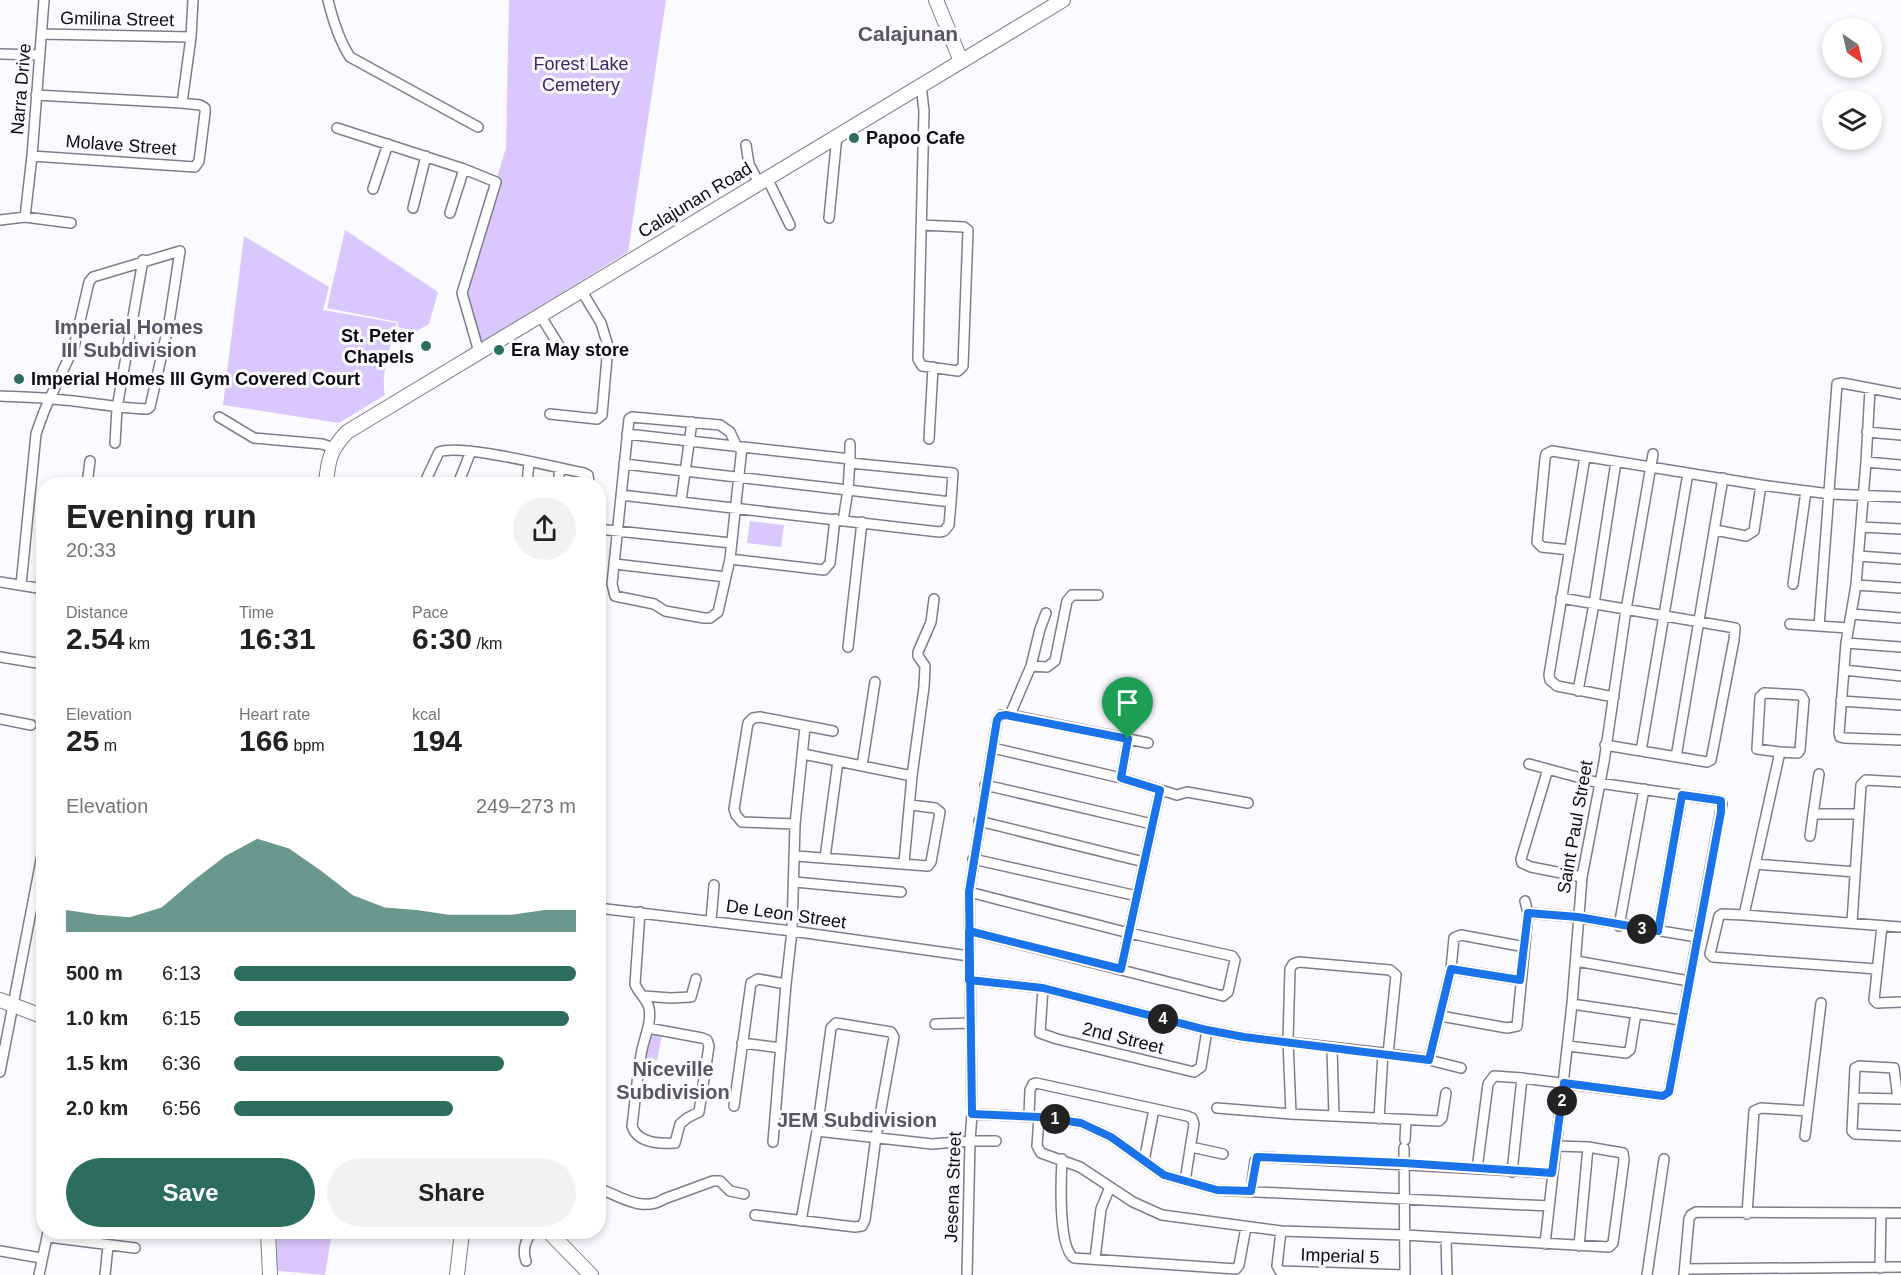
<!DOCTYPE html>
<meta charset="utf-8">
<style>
:root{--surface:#fff;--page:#f2f2f2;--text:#222;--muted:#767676;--accent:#2c6d5d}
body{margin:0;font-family:Helvetica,sans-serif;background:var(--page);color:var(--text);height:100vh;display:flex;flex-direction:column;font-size:22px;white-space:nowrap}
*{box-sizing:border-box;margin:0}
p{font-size:20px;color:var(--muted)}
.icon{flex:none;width:33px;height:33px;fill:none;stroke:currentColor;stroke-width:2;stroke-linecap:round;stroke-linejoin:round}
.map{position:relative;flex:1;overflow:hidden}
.side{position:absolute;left:36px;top:477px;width:570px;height:762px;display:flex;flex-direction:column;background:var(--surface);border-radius:24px;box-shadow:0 3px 9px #0003}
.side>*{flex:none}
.needle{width:39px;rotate:146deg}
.buttons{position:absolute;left:1822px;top:18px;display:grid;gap:12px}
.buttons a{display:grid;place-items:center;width:60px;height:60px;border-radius:50%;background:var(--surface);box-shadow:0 3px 9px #0003;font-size:30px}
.pin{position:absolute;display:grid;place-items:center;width:51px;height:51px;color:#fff;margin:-62px -26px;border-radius:50% 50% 50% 0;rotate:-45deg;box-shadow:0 0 6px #0007}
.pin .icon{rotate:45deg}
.km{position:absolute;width:30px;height:30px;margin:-15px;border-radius:50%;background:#222;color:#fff;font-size:16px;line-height:30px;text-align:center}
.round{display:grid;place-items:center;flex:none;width:63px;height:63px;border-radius:32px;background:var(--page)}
.overview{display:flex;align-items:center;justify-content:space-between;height:102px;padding:0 30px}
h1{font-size:33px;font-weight:600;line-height:45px}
.stats{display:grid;grid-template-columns:repeat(3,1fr);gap:9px;height:102px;padding:6px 30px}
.stats div{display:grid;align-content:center}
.stats b{font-size:30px;font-weight:600}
.stats small{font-size:16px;font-weight:400}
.stats p{font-size:16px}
.chart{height:168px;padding:12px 30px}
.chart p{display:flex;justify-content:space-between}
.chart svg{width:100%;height:108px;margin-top:6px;fill:var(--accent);opacity:.7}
.button{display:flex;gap:12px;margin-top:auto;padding:12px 30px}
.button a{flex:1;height:69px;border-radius:36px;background:var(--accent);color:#fff;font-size:24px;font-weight:600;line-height:69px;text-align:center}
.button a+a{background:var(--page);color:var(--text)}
ul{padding:0 30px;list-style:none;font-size:20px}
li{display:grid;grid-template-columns:96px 72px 1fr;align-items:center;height:45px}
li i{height:15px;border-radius:8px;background:var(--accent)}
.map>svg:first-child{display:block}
.green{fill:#d9c8fd}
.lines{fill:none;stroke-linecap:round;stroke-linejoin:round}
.street-casing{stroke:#817c8c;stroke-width:12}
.secondary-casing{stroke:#817c8c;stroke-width:16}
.street{stroke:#fff;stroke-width:9}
.secondary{stroke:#fff;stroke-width:14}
.route-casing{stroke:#fff;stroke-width:12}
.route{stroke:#1a73e8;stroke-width:8}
.poi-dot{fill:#2c6d5d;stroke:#fbfafe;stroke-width:2}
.labels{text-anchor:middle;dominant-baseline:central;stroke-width:6;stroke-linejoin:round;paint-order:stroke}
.street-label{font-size:18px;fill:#0d0b11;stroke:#fbfafe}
.park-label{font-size:18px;fill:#412466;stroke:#fbfafe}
.poi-label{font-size:18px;font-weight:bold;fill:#0d0b11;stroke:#fbfafe;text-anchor:start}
.neighbourhood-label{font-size:20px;font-weight:bold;fill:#595463;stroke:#fbfafe}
.quarter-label{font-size:21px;font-weight:bold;fill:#595463;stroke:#fbfafe}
</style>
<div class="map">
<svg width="1901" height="1275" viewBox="0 0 1901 1275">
<rect width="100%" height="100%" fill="#fbfafe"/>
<path class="green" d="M509 0H666L628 252 480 343 465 291 501 179 497 177 506 148Z
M345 230 438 292 429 324 415 332 398 327V322L327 308Z
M244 236 329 287 323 310 397 323C391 346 380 371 385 395L339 423 223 405Z
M750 521 784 525 781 547 747 543Z
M650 1033 662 1035 657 1060 644 1057Z
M275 1232H332L325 1275 279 1271 275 1268Z"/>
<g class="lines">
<g class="street-casing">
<path id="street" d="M328 0C333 21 339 40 350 57L478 127
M42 34 191 37
M0 54 39 55
M921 85 924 111 918 359 922 366 958 371 963 366 968 230 964 227 921 225
M182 103 191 37 193 0
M337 128 464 169 496 182 462 293 479 352
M746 145 749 164 759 183
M32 156 195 167 199 161 205 113V108L200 105 182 103 36 95
M767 178 790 225
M373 189 388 144
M413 208 426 156
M450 213 464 169
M25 217 32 156 44 0
M829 218 837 135
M0 220 25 217 71 223
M540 315 563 352
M1870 389 1866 462 1856 585 1846 643 1839 733 1840 737 1844 738 1901 740
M0 396C17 397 35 397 53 399 84 401 115 408 147 409L150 407 169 323 180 251 93 277 89 282 74 347 50 398C44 410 40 422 36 434L21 585
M550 414 597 419 602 415 608 346 601 323 581 290
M219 417 254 438 322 444 334 448
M1867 432 1901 435
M929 439 933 367
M115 443 117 408 143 260
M850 444V459
M737 447 730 432 720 425 632 417 629 419 612 584 615 596 654 604 665 611 704 618H710L718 612 730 559 742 447
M1585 457 1549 675 1550 680 1557 686 1614 697
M1866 462 1901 465
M850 463 953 473 951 502
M624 464 848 490 843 521
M87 484 90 461
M424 484 439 452C459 443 558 468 584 473L588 475 589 484
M458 484 471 451
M527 484 529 462
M558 484 560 468
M621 495 939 532 944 531 949 525 951 502 848 490 850 459 627 434
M681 501 692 422
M1861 527 1901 529
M598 529 731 543
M1715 530 1746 536 1754 531 1761 485
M1570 550 1542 547 1537 542 1545 459 1546 454 1552 451 1761 485 1830 494 1901 497
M1858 556 1901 559
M730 559 824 570 830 563 835 519
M615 564 726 577
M0 582 44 589
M1793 584 1806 491
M1856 585 1901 588
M1561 598 1735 628 1734 640 1711 760 1707 762 1605 745
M1852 614 1901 618
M1790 624 1848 628
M1819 626 1837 384 1842 383 1901 394
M1846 643 1901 647
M848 647 862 522
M0 657 37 663
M1031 666 1047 667 1055 661 1067 601 1072 595H1098
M1844 670 1901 676
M1578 691 1594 604 1616 462
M1841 701 1901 705
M1010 715 1031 666 1040 629 1046 613
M0 719 31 725
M993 748 1121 778 1177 795 1187 792 1248 803
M1641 751 1688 473
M1780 752 1798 753 1800 750 1804 700 1801 695 1764 693 1760 697 1757 749 1780 752 1744 915 1722 914 1719 916 1710 954 1713 957 1877 969
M803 754 912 776
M1676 757 1723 478
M862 766 875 682
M1548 769 1521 859 1522 863 1531 867 1582 877
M1819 774 1813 814H1859
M1121 778 1128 739
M985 785 1152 824
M979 821 1144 862
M795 824 742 822 736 815 734 809 748 723 753 718 760 717 833 731
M1810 836 1813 814
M796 856 928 866 931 862 940 812 935 808 911 805
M825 858 838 761
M973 859 1137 896
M904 863 912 776 924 687 925 666 918 656V652L931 622 934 599
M1755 864 1855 872
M795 882 901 892
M969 892 1129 933 1232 956 1235 960 1228 992 1223 996 969 931
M1525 901 1528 913
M598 908 792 931 969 956
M640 912 635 984C638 993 647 999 649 1008 652 1024 643 1040 641 1055 637 1078 635 1102 632 1126 637 1143 659 1144 675 1143L680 1124 687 1118 699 1112 709 1046 707 1040 702 1038 648 1028
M1744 915 1900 927
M711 921 714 885
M1852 922 1861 785 1866 780 1901 782
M1619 926 1644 789
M1882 926 1874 1000 1877 1003 1901 1002
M1658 931 1682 795
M1576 961 1689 981
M1121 969 1160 790
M1451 969 1520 980
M969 980 1043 988 1207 1030 1243 1037 1383 1053 1429 1060 1461 1068
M1043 988 1040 1033 1057 1039 1194 1072 1201 1067 1207 1030
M643 996 671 998 691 997 696 979
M1572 1004 1681 1020
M1441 1016 1507 1028 1517 1026 1528 913 1577 917 1697 937
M935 1024 970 1023
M742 1043 781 1048
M1568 1046 1626 1053 1630 1050 1636 1013
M1332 1048 1334 1116
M1429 1060 1451 969 1454 938 1461 935 1525 947
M0 1072 44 845
M1855 1098 1901 1099
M1898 1099 1894 1068 1859 1066 1855 1068 1852 1131 1855 1134 1901 1136
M734 1106 751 983 758 979 786 984
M1217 1108 1291 1114 1439 1121 1442 1118 1446 1093
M972 1114 1039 1117 1081 1123 1111 1137 1164 1175 1217 1190 1549 1206
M1291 1114 1288 1041 1290 969 1293 964 1299 962 1390 970 1396 975 1388 1054 1383 1053 1379 1119
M1029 1116 1030 1090 1033 1084 1036 1083 1187 1116 1192 1118 1194 1124 1185 1181
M1039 1117 1037 1146 1041 1153 1080 1167 1133 1202 1162 1215 1281 1231 1405 1235 1609 1247 1613 1243 1624 1160 1623 1153 1588 1147 1556 1146
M817 1131 932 1144 970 1141H996
M1805 1136 1821 1003
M1405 1140 1406 1120
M773 1142 786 984 792 931 795 824 805 727
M1191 1147 1223 1154
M1404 1148 1405 1275
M1062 1159C1061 1178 1058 1248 1074 1258L1236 1269 1239 1265 1246 1227
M1144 1161 1154 1109
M1477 1169 1488 1084 1494 1076 1522 1078 1663 1096 1669 1092 1722 804 1721 801 1717 800 1599 783 1529 764
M1512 1172 1522 1078
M598 1188C619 1196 643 1213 664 1199L713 1181H720L730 1191 744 1194
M1251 1191 1255 1161 1257 1157H1262L1552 1173
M1747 1214 1754 1111 1761 1108 1807 1111
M755 1215 855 1227 862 1226 865 1220 876 1137 894 1037 891 1032 836 1023 831 1028 817 1131 801 1221
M1281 1231 1277 1266 1280 1271 1405 1275
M48 1237 135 1248
M1446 1238 1447 1275
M1545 1244 1572 1004 1582 877 1604 762 1626 610 1653 454
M1579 1246 1588 1147
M0 1251 41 1258
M1095 1259 1101 1209 1110 1187
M526 1261C522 1250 525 1241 532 1232
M1880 1268 1881 1213
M1685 1269 1901 1267
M39 1275 48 1232
M105 1275 108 1246
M967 1275 970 1141 972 1114 969 892 997 720 1001 715H1010L1148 743
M1647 1275 1664 1159
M1684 1275 1689 1219 1691 1215 1696 1212 1901 1213"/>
</g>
<g class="secondary-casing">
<path id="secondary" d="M936 0 961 61
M326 484C328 460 330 450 347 432L1063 0
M0 1000 44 1017
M268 1232 270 1275
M549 1232 591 1275
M457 1275 462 1232"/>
</g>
<use href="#street" class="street"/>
<use href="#secondary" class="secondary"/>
</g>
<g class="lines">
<g class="route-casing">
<path id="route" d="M1128 739 1006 715 1000 716 997 720 969 892 972 1114 1039 1117 1081 1123 1111 1137 1164 1175 1217 1190 1251 1191 1257 1157 1404 1163 1552 1173 1564 1083 1663 1096 1669 1092 1721 812V801L1717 800 1682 795 1658 931 1578 917 1528 913 1520 980 1451 969 1429 1060 1244 1037 1207 1030 1043 988 969 980V931L1121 969 1160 790 1121 778 1128 739"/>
</g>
<use href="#route" class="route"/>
</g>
<g class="poi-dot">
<circle cx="854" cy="138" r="6"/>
<circle cx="426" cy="346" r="6"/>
<circle cx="499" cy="350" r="6"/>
<circle cx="19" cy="379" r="6"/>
</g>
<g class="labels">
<g class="street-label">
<text transform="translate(117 19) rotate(1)">Gmilina Street</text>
<text transform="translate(21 89) rotate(-85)">Narra Drive</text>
<text transform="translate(121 145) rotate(4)">Molave Street</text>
<text transform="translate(695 200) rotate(-31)">Calajunan Road</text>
<text transform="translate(1575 827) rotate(-80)">Saint Paul Street</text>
<text transform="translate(786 914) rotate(8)">De Leon Street</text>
<text transform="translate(1123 1038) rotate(14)">2nd Street</text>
<text transform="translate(953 1187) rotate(-88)">Jesena Street</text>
<text transform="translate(1340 1256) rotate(2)">Imperial 5</text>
</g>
<g class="park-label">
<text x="581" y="64">Forest Lake<tspan x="581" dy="21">Cemetery</tspan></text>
</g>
<g class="poi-label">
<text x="866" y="138">Papoo Cafe</text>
<text x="414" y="336" text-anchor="end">St. Peter<tspan x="414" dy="21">Chapels</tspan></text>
<text x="511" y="350">Era May store</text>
<text x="31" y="379">Imperial Homes III Gym Covered Court</text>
</g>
<g class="neighbourhood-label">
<text x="129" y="327">Imperial Homes<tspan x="129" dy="23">III Subdivision</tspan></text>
<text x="673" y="1069">Niceville<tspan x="673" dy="23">Subdivision</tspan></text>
<text x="857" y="1120">JEM Subdivision</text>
</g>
<g class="quarter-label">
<text x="908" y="33">Calajunan</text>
</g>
</g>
</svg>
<div class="buttons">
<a><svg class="needle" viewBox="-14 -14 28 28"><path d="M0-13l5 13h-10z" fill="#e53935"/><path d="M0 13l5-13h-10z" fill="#767676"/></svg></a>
<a><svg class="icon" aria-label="layers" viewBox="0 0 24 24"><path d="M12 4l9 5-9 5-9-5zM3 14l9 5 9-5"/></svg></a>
</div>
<div class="pin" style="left:1128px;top:739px;background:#1e9e55"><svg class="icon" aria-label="arrive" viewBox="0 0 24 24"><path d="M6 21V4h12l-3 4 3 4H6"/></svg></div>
<b class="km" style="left:1055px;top:1119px">1</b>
<b class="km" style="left:1562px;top:1101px">2</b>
<b class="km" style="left:1642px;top:929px">3</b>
<b class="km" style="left:1163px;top:1019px">4</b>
<section class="side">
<div class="overview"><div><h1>Evening run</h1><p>20:33</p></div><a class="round"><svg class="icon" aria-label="share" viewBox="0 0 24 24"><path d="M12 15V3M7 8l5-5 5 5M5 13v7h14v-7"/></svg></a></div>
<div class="stats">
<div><p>Distance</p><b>2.54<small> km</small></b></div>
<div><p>Time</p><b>16:31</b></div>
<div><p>Pace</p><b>6:30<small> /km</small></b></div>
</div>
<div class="stats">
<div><p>Elevation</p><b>25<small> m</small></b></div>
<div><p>Heart rate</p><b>166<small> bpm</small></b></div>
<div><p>kcal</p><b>194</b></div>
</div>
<div class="chart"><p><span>Elevation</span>249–273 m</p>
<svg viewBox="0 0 160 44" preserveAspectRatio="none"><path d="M0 44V35L10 37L20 38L30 34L40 23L50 13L60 6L70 10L80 19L90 29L100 34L110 35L120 37L130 37L140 37L150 35L160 35V44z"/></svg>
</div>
<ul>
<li><b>500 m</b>6:13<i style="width:100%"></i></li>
<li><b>1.0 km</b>6:15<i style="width:98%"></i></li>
<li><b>1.5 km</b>6:36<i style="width:79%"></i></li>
<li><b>2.0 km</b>6:56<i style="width:64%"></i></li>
</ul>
<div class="button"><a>Save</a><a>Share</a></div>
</section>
</div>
